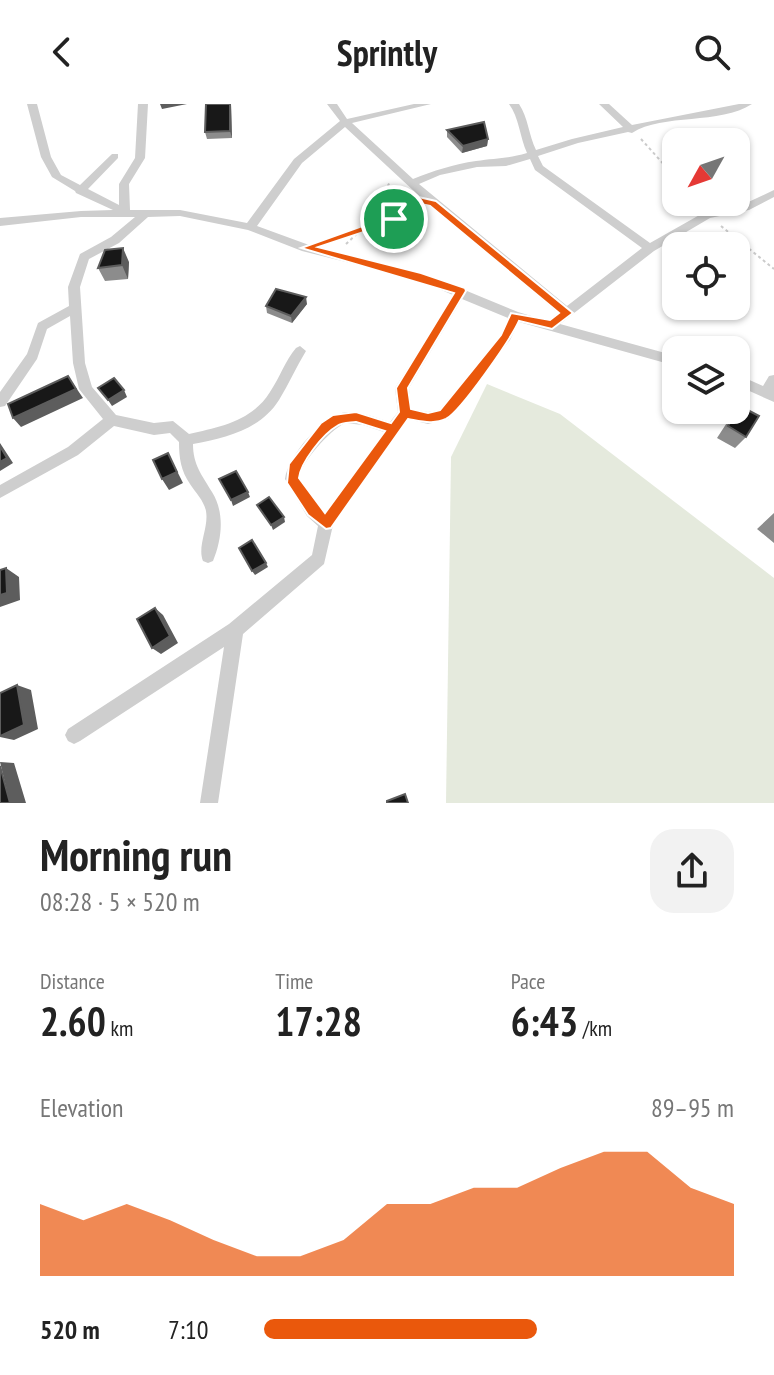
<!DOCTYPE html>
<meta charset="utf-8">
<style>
:root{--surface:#fff;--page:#f2f2f2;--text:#222;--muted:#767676;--accent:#ea580c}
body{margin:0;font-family:"PT Sans Narrow",sans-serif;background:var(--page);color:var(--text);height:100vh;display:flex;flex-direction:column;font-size:30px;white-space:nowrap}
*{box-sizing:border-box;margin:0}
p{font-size:26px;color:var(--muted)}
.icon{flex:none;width:44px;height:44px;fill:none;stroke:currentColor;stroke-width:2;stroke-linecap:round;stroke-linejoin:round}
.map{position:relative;height:699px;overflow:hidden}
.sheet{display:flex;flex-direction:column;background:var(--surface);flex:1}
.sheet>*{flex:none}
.needle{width:52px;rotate:230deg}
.tools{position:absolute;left:662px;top:24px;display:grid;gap:16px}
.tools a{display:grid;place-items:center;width:88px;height:88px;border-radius:16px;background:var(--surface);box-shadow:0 2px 6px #0004;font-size:40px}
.pin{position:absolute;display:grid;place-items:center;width:68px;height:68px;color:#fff;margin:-34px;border:4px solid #fff;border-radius:50%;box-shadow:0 2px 8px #0007}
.round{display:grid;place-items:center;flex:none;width:84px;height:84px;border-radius:24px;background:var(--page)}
.headline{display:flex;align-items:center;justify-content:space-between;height:136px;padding:0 40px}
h1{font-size:44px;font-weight:600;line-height:60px}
.figures{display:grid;grid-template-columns:repeat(3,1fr);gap:12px;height:136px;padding:8px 40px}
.figures div{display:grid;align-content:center}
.figures b{font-size:40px;font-weight:600}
.figures small{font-size:22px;font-weight:400}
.figures p{font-size:22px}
.chart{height:224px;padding:16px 40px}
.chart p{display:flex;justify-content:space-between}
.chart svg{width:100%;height:144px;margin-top:8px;fill:var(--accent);opacity:.7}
ul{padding:0 40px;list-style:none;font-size:26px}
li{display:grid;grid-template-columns:128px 96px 1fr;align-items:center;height:60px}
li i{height:20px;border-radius:10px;background:var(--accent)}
header{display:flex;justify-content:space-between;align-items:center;height:104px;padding:0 40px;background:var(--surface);font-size:36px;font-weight:600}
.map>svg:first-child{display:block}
.green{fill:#e5eadd}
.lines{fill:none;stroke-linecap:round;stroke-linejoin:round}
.path{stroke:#cbcbcb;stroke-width:2;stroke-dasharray:3 3;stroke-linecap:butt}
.street{fill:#cecece;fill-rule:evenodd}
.wall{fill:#8c8c8c}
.shaded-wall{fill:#5d5d5d}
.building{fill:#181818;stroke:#5d5d5d;stroke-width:2}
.route{fill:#ea580c;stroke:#fff;stroke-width:2;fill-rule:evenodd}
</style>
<header><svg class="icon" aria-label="back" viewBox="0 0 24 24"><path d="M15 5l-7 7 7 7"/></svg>Sprintly<svg class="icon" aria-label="search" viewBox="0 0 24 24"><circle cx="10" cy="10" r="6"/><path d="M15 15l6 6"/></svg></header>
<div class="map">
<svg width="774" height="699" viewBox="0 0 774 699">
<rect width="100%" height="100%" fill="#fff"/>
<path class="green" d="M487 280 560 310 774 474V699H446L451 353Z"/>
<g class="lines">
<path class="path" d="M641 35 676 74
M721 122 774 165
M329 136 394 115 411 98
M346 140 362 125 390 78"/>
<path class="street" d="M27 0H37L51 53 61 71 80 81 112 50H118V54L88 85 119 101V80L135 54 138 0H148L145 54 129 80 130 106H180L247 119 294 55 340 17 327 0H337L347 15 414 0H431L352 19 413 75C433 67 454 60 476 57 495 54 507 55 527 49 520 34 519 13 509 0H519C528 13 529 32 536 46L572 35 623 23 599 0H609L632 21 739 0H752C720 21 663 9 632 29L628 28 578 39 538 52 543 62 650 139 703 109 742 101 774 86V93L749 106 710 114 654 147 560 220 676 252V262L519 218 510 236 448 315 428 320 408 315 333 421 324 460 243 530 218 699H200L224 543 80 637 74 640 68 637 65 631 68 625 229 520 312 451 318 422 307 412 285 375C288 352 323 310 347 308 361 307 377 314 390 318L398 308 395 284 453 191 418 176 302 147 248 126 180 112 148 113 119 139 89 155 80 183 85 259 92 283 116 311 154 319 173 317 189 330C220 323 252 317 270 288 280 273 285 257 296 244L300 242 306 247C296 263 289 280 279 296 260 326 225 334 193 340 193 361 202 371 212 388 225 409 222 435 213 457L208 459 203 457C197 442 209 424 206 407 204 397 196 389 190 380 181 367 179 354 179 338L170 329 154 331 114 322 78 351 0 394V381L68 343 103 315 79 285 73 259 70 212 47 225 37 255 5 302 0 303V288L27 250 38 219 69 202 68 183 80 150 111 133 135 113H81L0 122V114L81 107 113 106 76 89 75 87 52 73 41 53ZM345 23 429 101 558 209 548 217 518 208 467 187 465 184H458L421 169 309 141 257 122 302 59ZM530 55 535 66 642 144 567 202 419 80 440 71 477 63 506 62ZM462 195 508 214 501 231 439 306 428 308 411 305 409 284ZM345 319 363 321 384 328 325 409 317 402 299 374C302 357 329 327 345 319Z
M736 270 763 282 769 272 774 271V298L736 281Z"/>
</g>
<path class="wall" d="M231 0 232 34 207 35 205 28Z
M447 26 488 35 487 42 462 49 447 33Z
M129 158 128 175 105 177 98 164Z
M307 200 292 219 267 209 266 202Z
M740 302 746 333 735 344 717 334 730 314Z
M774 409V439L757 425Z"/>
<path class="shaded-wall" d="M160 0H187L162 5Z
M230 0H231L232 34 230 27Z
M488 35 487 42 462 49 463 42Z
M123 144 129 158 128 175 122 161Z
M306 193 307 200 292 219 291 212Z
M68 272 83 294 21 323 13 314Z
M124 286 127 293 112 302 108 296Z
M0 339 13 359 0 367Z
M168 349 183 379 169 386 162 375Z
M248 388 250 393 233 402 231 396Z
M284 413 285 418 273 426 271 421Z
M266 459 268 463 255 471 252 467Z
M6 464 19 473 20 496 0 503V491Z
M155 504 163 511 178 539 161 550 152 544Z
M17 581 31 586 38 625 14 636 0 633Z
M0 658 14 659 26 699H10Z"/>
<path class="building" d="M206 0H230V27L205 28Z
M484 18 488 35 463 42 447 26Z
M123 144 122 161 98 164 105 146Z
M276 185 306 193 291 212 266 202Z
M68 272 76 285 13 314 8 300Z
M114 274 124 286 108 296 98 284Z
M740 302 759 312 746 333 728 322Z
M0 342 7 354 0 358Z
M168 349 177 368 162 375 153 356Z
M236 367 248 388 231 396 219 375Z
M269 393 284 413 271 421 257 401Z
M252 436 266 459 252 467 239 444Z
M6 464 7 489 0 491V466Z
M155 504 170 532 152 544 137 515Z
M17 581 24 621 0 632V589Z
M0 662 10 699H0Z
M405 690 408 699H387V697Z"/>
<path class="route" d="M414 92 436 97 573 209 552 225 519 217C511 235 461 307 446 315 434 321 420 317 408 315L331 424 326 425 308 411 287 379 289 360 321 319 333 311 356 308 391 319 399 308 396 284 454 189 301 144 390 112ZM416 99 430 102 559 209 550 216 511 209 501 231 440 306 428 309 411 305 408 284 466 187 465 184 421 169 318 143 397 117ZM356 318 385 327 325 409 299 374C301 358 323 330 337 322 343 318 349 319 356 318Z"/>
</svg>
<div class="tools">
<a><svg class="needle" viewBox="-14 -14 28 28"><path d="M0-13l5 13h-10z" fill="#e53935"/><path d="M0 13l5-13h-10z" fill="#767676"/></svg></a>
<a><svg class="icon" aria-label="locate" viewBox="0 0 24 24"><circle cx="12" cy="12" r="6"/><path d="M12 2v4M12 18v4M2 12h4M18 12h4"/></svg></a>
<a><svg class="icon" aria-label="layers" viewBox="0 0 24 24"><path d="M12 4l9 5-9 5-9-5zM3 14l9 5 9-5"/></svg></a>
</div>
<div class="pin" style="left:394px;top:115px;background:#1e9e55"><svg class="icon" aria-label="arrive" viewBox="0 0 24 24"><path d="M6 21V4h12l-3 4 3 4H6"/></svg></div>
</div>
<section class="sheet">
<div class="headline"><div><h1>Morning run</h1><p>08:28 · 5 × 520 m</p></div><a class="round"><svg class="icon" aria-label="share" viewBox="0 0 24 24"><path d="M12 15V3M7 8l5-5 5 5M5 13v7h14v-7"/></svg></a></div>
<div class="figures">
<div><p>Distance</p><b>2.60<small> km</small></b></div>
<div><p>Time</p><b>17:28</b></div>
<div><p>Pace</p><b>6:43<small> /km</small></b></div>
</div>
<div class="chart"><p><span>Elevation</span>89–95 m</p>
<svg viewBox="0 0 160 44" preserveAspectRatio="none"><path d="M0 44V22L10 27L20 22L30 27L40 33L50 38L60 38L70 33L80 22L90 22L100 17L110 17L120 11L130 6L140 6L150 17L160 22V44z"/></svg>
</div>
<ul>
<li><b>520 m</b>7:10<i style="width:58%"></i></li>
</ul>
</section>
